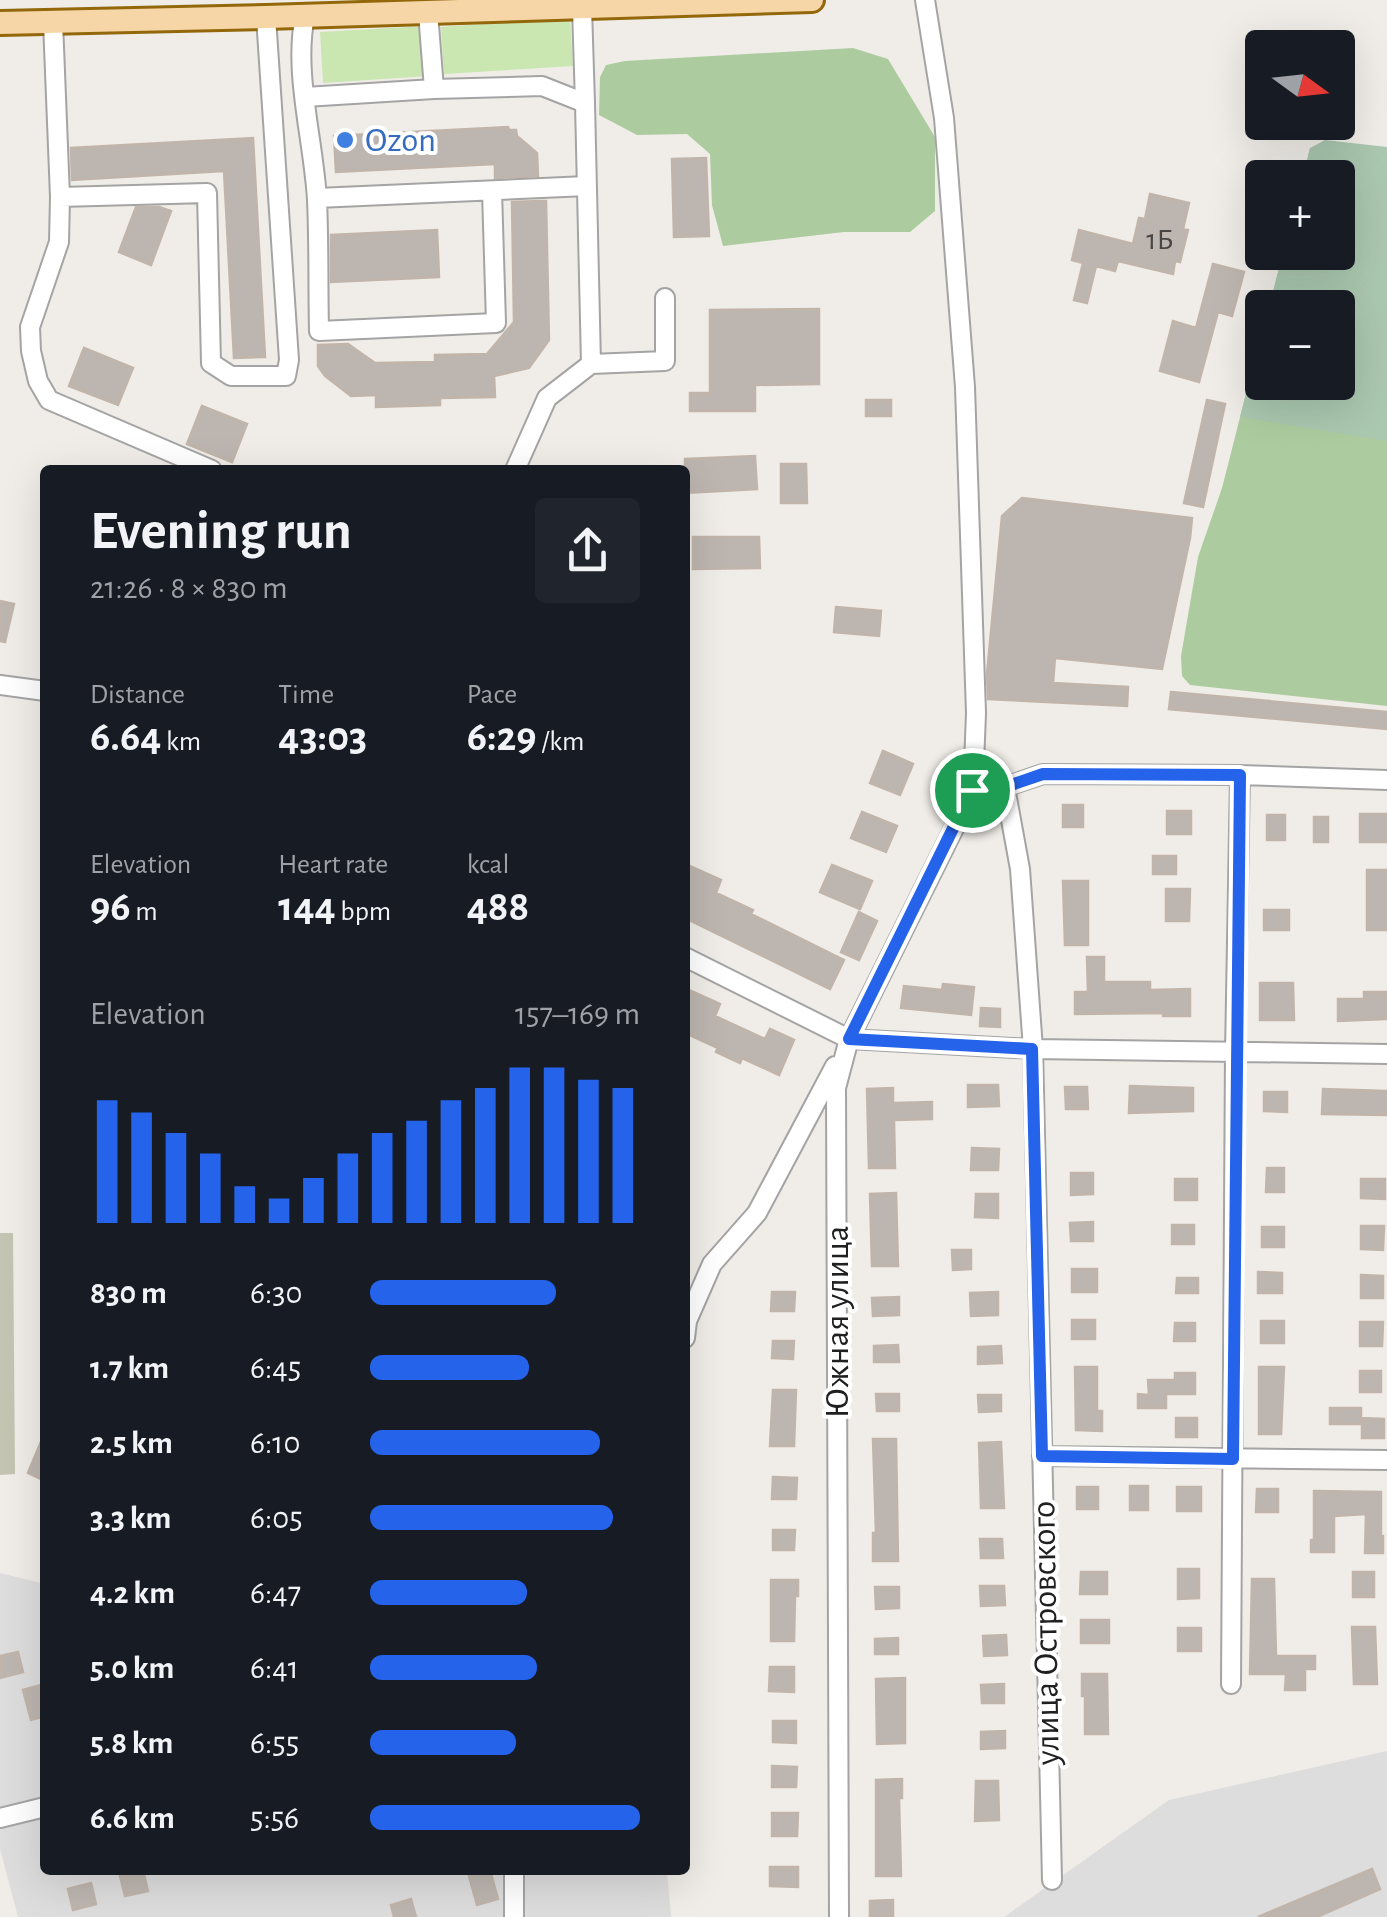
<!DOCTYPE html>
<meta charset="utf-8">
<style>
:root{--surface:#171b24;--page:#20242c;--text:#f1f3f6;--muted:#9ea1a6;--accent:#2563eb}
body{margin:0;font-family:"Alegreya Sans",sans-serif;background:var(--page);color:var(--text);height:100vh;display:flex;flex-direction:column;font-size:38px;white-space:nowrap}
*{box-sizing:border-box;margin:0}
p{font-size:32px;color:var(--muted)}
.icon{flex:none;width:55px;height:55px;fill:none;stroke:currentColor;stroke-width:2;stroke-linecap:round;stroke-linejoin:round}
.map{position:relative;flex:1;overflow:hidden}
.sheet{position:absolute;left:40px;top:465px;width:650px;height:1410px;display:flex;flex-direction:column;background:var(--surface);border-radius:10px;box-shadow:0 10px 40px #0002}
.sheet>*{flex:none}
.needle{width:65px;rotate:105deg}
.controls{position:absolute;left:1245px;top:30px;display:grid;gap:20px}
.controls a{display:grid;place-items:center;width:110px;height:110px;border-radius:10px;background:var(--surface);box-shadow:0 10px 40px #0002;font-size:50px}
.pin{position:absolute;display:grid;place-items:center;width:85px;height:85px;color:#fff;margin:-42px;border:5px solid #fff;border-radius:50%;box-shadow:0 2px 10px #0007}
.round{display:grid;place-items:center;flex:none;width:105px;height:105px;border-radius:10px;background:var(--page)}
.overview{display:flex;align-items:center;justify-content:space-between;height:170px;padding:0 50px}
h1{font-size:55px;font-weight:700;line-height:75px}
.stats{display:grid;grid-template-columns:repeat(3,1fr);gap:15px;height:170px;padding:10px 50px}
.stats div{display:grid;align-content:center}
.stats b{font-size:42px;font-weight:700}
.stats small{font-size:28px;font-weight:400}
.stats p{font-size:28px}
.chart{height:280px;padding:20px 50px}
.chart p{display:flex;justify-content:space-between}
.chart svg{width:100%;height:180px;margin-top:10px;stroke:var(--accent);stroke-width:6}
ul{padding:0 50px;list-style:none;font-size:32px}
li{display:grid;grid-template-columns:160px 120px 1fr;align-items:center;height:75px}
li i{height:25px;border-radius:12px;background:var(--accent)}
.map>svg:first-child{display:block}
.residential{fill:#dedddd}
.construction{fill:#c4c4b3}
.grass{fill:#cae6b1}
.forest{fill:#accc9f}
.cemetery{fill:#aac7af}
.building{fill:#bdb6b0;stroke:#c1b5ab;stroke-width:2.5}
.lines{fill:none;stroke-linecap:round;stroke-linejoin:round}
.minor-casing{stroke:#a4a4a4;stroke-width:22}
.major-casing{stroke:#92680b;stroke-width:28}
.minor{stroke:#fff;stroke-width:18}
.major{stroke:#f6d5a7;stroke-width:22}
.route-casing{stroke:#fff;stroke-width:20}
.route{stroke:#2563eb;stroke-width:12}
.shop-dot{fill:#3f7fe0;stroke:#fff;stroke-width:4}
.labels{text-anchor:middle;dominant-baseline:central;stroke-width:8;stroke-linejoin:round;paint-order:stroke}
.number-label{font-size:30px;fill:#474644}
.shop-label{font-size:35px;fill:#366cbe;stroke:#fff;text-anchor:start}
.street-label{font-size:35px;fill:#202020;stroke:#fff}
</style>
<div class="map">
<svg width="1387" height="1917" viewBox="0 0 1387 1917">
<rect width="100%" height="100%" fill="#f0ede8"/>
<path class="residential" d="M0 1573 45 1584V1870H667L671 1917H18L0 1849Z
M1387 1751V1917H1004L1169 1800Z"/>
<path class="construction" d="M0 1233H13L15 1474 0 1475Z"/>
<path class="grass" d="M570 18 573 66 444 74 441 27Z
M426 26 429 76 323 83 320 32Z"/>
<path class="forest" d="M853 48 888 59 935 137V211L910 232H844L723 246 712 205 710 154 687 134 637 135 599 115 600 77 606 65 625 61Z
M1310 148 1387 149V706L1190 685 1182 676 1181 656 1198 557 1222 488 1262 331V382H1338V308L1269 307 1283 253 1338 252V178L1303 177Z"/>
<path class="cemetery" d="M1325 140 1387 147V441L1240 417 1262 331V382H1338V308L1269 307 1283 253 1338 252V178L1303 177 1310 148Z"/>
<path class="building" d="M508 127 509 130H516L517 136 537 153 538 176 495 178V164L336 172 334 136Z
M253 138 265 357 234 358 224 171 72 180 71 148Z
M706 158 709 236 674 237 672 159Z
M1150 194 1189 203 1183 229 1188 230 1180 262 1175 261 1173 274 1118 261 1115 271 1096 266 1087 303 1074 300 1083 263 1072 260 1079 230 1133 244 1139 218 1145 219Z
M539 201H546L549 340 529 368 494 376 495 397 440 398V405L376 407V395L351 396 325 376 318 366V345L348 344 375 363 435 362V355L487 354 514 322 512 202Z
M136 207H159L171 211 151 265 119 252Z
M437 230 439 277 331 282V235Z
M1213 264 1244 272 1232 316 1218 312 1199 382 1160 371 1173 321 1196 328Z
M819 309V384L755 385V411H690V393H710V310Z
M84 348 133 368 118 405 69 386Z
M866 400H891V416H866Z
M1207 400 1225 404 1203 507 1184 503Z
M202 406 247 424 232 462 187 444Z
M755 456 757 489 685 493V459Z
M781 464H806L807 503H781Z
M1022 498 1192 518 1190 538 1162 669 1055 658 1053 683 1128 687 1127 706 988 699 987 674 1002 516Z
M693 537H759L760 568 693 569Z
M0 601 14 604 5 642 0 641Z
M836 607 881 611 879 636 834 632Z
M1171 692 1387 712V729L1169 709Z
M883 751 913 764 900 795 870 783Z
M1063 805H1083V827H1063Z
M1167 811H1191V834H1167Z
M862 812 897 826 886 852 851 838Z
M1360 814H1387V842H1360Z
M1267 815H1285V840H1267Z
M1314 817H1328V842H1314Z
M1153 856H1176V874H1153Z
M685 864 721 880 716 893 753 910 751 914 844 960 830 989 685 918Z
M832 865 872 881 860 909 820 892Z
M1367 870H1387V930H1367Z
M1063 881H1088V945H1065Z
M1166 889H1190L1189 921H1166Z
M1264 910H1289V930H1264Z
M859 912 877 921 859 960 841 952Z
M1087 957H1104V982H1150V990L1190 989V1016H1163V1013L1075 1014V992H1088Z
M1260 983H1293L1294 1020H1260Z
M943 984 974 987 971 1015 901 1008 904 986 942 990Z
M691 991 720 1004 715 1016 765 1039 770 1029 794 1040 779 1075 742 1058 740 1063 716 1052 718 1048 685 1033V1004Z
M1364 992H1387V1019L1338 1021V999H1364Z
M981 1008 1000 1009V1027L980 1026Z
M968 1085H998L999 1106 968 1107Z
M1130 1086 1193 1088V1111L1129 1113Z
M1065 1087H1087L1088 1109H1066Z
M893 1088V1103L932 1102V1119L894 1120 895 1168H869L867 1089Z
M1323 1089 1387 1091V1115L1322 1114Z
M1264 1092H1287V1112L1264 1111Z
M972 1148 999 1149 998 1170H971Z
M1267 1168H1284V1192H1266Z
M1071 1173H1093V1194L1071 1195Z
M1175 1179H1197V1200H1175Z
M1361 1179H1385V1199L1361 1198Z
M896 1193 898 1266H872L870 1194Z
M976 1194H998V1218L975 1217Z
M1093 1222V1241H1071L1070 1223Z
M1172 1225H1194V1244H1172Z
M1361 1226H1384L1383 1250 1361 1249Z
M1262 1227H1284V1247H1262Z
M952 1250H971V1269L953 1270Z
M1072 1269H1097V1292H1072Z
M1258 1272 1282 1273V1293H1258Z
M1361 1275 1383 1276V1298H1361Z
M1177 1278H1198V1293H1176Z
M772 1292H795L794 1311H771Z
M998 1292V1315L971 1316 970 1293Z
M899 1297V1315L873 1316 872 1298Z
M1072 1320H1095V1339H1072Z
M1261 1321H1284V1343H1261Z
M1360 1322H1383L1382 1346H1360Z
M1175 1323H1195V1341H1174Z
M773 1341H794L793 1359 772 1358Z
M898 1345 899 1362H874V1346Z
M1001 1346 1002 1363 978 1364V1347Z
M1075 1367H1097V1411H1102V1431L1076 1430Z
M1259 1367H1284L1281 1434H1259Z
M1360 1371H1381V1392H1360Z
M1175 1373H1195V1394H1166V1408H1138V1394L1149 1395 1148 1380H1175Z
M773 1390H796L794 1446H770Z
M876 1394H899V1411H877Z
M978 1395H1001V1411L979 1412Z
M1330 1408H1361V1424H1330Z
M1176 1418H1197V1437H1176Z
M1362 1418 1384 1419V1438H1362Z
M45 1432V1481L28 1473Z
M873 1439H896L898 1561H873V1533H876Z
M1001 1442 1004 1508H981L979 1443Z
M773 1477 797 1478 796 1499H772Z
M1130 1486H1148V1510H1130Z
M1077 1487H1098V1509H1077Z
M1177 1487H1201V1511H1177Z
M1257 1489H1278V1512H1256Z
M1314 1491 1381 1492V1536H1383V1553H1365L1366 1514 1334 1516V1552H1311V1540H1314Z
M773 1530H795L794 1550H773Z
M980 1539H1002L1003 1558H981Z
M1178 1569H1199V1598L1178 1599Z
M1081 1572H1107V1594H1080Z
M1353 1572H1374V1597H1353Z
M1252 1579H1274L1276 1656H1315V1669H1305V1690H1285L1286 1674H1250Z
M771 1580H798V1596H795L794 1641H771Z
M980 1586H1004L1005 1605 981 1606Z
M875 1587H899V1608L876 1609Z
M1081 1620H1109V1643H1081Z
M1352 1627H1375L1377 1684H1354Z
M1178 1628H1201V1651H1178Z
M1006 1635 1007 1655 984 1656 983 1636Z
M898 1638V1654H875V1639Z
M18 1652 23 1672 0 1678V1656Z
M770 1667H794V1692L769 1691Z
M1082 1674H1107L1108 1734H1085V1696H1082Z
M905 1678V1743L877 1744 876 1679Z
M45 1684V1716L31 1720 23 1690Z
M1004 1684V1703H982L981 1685Z
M773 1721H796V1743L773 1742Z
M1005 1731V1748L981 1749V1732Z
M772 1766 797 1767 796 1787H772Z
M902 1779V1798H899L901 1876H876V1780Z
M976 1781H998L999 1820 975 1821Z
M772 1813H798L797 1836H772Z
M770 1867H798V1887L770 1886Z
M1372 1869 1380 1889 1317 1917H1258Z
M143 1870 148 1891 125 1896 120 1876Z
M490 1870 498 1899 477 1905 469 1876Z
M91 1883 96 1904 73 1910 68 1889Z
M411 1899 416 1917H394L391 1905Z
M893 1900V1917H870V1901Z"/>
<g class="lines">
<g class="minor-casing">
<path id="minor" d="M925 0 944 118 965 387 976 713 973 790
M582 8 585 103
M428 12 434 89
M305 16C293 72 314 142 317 200 319 243 318 287 319 331L496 323 492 191
M53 22 60 197 59 242 30 327 31 351 38 381 49 400 212 470
M305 97 434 89 542 86 585 103 591 364 665 361V298
M60 197 207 193 211 363 231 376H286L289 360 266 17
M317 198 587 186
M515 470 547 398 591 364
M0 685 45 691
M1005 787 1020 869 1033 1049 1052 1880
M685 957 849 1039 1033 1049 1387 1054
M685 1338 687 1321 712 1264 757 1213 835 1066
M1042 1456 1387 1460
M1231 1684 1235 1053 1240 775
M0 1818 45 1807
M514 1917V1870
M839 1917 836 1088 849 1039 973 790 1005 787 1043 774 1240 775 1387 780"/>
</g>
<g class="major-casing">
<path id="major" d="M0 23 266 17 812 0"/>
</g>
<use href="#minor" class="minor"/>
<use href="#major" class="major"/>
</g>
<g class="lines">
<g class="route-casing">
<path id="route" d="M1043 774 1240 775 1233 1459 1042 1456 1032 1049 849 1039 972 790 1005 787Z"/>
</g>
<use href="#route" class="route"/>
</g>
<circle class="shop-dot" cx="345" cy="140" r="10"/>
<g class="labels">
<g class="number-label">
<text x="1160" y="240">1Б</text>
</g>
<g class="shop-label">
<text x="365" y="140">Ozon</text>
</g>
<g class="street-label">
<text transform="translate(837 1322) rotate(-90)">Южная улица</text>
<text transform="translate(1046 1633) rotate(-91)">улица Островского</text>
</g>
</g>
</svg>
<div class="controls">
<a><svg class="needle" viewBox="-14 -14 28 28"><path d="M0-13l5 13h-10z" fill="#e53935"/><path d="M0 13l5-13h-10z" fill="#9ea1a6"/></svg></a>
<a>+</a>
<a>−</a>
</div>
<div class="pin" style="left:972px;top:790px;background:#1e9e55"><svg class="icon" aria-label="arrive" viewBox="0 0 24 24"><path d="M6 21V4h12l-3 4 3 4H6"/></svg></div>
<section class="sheet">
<div class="overview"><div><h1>Evening run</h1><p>21:26 · 8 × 830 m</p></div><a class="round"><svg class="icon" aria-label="share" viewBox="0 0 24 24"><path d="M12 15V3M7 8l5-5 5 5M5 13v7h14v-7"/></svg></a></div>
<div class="stats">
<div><p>Distance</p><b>6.64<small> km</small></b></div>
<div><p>Time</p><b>43:03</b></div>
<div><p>Pace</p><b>6:29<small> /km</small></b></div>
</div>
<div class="stats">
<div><p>Elevation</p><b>96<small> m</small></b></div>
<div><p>Heart rate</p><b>144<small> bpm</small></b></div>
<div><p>kcal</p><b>488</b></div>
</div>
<div class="chart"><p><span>Elevation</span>157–169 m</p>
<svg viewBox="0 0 160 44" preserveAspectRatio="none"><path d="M5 44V14M15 44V17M25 44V22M35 44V27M45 44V35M55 44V38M65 44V33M75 44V27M85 44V22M95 44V19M105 44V14M115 44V11M125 44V6M135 44V6M145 44V9M155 44V11"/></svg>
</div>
<ul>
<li><b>830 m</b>6:30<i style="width:69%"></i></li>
<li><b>1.7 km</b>6:45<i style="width:59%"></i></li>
<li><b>2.5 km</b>6:10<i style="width:85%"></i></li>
<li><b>3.3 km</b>6:05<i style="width:90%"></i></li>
<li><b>4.2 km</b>6:47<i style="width:58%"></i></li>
<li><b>5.0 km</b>6:41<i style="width:62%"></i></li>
<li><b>5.8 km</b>6:55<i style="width:54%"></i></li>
<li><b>6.6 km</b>5:56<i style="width:100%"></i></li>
</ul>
</section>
</div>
